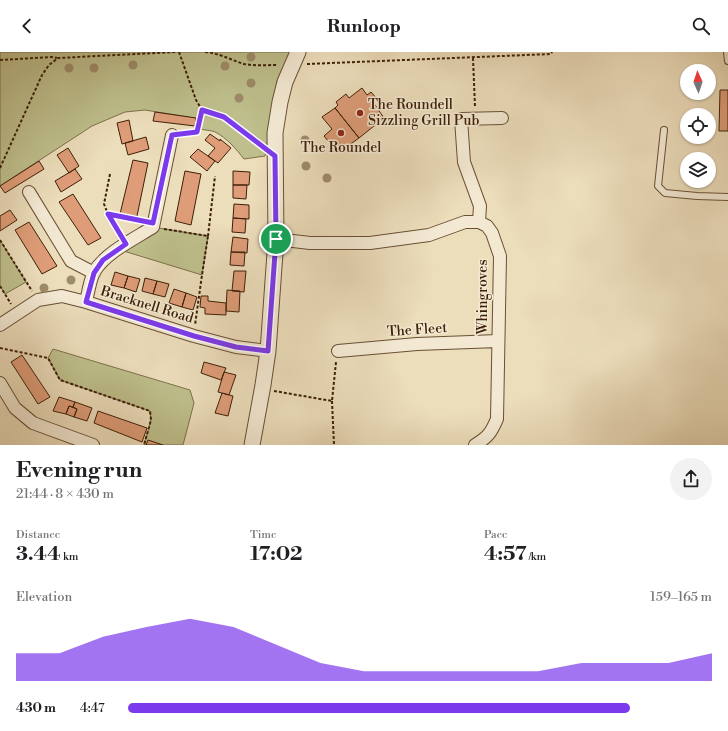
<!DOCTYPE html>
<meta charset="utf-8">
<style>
:root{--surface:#fff;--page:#f2f2f2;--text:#202124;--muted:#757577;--accent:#7c3aed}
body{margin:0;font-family:"Libre Bodoni",serif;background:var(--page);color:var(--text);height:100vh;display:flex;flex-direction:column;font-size:15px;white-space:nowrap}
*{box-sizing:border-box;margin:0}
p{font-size:13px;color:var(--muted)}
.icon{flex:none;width:22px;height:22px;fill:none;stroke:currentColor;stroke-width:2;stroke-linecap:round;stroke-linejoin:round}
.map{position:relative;height:393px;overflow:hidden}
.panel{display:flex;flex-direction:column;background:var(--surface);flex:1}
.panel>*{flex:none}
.needle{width:26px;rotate:357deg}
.buttons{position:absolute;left:680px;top:12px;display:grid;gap:8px}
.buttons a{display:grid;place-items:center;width:36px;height:36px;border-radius:50%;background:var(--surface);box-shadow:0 1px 3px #0004;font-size:20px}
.pin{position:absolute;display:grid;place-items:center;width:34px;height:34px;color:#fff;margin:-17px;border:2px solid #fff;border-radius:50%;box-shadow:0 1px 4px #0007}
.round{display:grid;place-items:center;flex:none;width:42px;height:42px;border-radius:21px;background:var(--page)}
.headline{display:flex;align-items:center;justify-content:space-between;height:68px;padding:0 16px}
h1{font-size:22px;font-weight:700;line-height:30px}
.stats{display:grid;grid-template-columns:repeat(3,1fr);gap:6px;height:68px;padding:4px 16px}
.stats div{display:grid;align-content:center}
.stats b{font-size:20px;font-weight:700}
.stats small{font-size:11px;font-weight:400}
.stats p{font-size:11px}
.chart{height:112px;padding:8px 16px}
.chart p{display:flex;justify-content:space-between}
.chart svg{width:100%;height:72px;margin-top:4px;fill:var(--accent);opacity:.7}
ul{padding:0 16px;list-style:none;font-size:13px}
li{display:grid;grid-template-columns:64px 48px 1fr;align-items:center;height:30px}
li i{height:10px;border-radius:5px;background:var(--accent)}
header{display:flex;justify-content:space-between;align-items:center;height:52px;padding:0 16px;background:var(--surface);font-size:18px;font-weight:700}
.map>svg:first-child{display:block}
.green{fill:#bebf8c;stroke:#7e704a}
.building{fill:#de9d78;stroke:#3e2007}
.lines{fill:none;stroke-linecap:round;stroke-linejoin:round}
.service-casing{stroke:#6a4f34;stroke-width:8}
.minor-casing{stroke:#6a4f34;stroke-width:14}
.tertiary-casing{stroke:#6a4f34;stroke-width:17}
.path{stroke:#3e2007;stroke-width:2;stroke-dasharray:3 2;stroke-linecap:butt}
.service{stroke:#f3e9d3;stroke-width:6}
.minor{stroke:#f3e9d3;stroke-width:12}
.tertiary{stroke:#f3e9d3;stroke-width:15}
.tree{fill:#9e8b6a}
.route-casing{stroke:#fff;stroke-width:8}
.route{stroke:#7c3aed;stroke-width:5}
.poi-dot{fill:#8f2418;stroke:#f3e9d3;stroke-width:1.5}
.labels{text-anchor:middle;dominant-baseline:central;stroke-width:3;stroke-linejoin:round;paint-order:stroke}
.poi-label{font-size:14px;fill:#3e2007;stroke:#f3e9d3;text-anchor:start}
.street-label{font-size:14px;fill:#3e2007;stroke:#f3e9d3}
</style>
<header><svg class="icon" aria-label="back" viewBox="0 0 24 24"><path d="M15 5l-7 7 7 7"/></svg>Runloop<svg class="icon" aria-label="search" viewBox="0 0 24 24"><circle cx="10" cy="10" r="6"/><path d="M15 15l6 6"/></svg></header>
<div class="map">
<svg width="728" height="393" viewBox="0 0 728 393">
<rect width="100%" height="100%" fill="#ecddbb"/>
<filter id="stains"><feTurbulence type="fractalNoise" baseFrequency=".005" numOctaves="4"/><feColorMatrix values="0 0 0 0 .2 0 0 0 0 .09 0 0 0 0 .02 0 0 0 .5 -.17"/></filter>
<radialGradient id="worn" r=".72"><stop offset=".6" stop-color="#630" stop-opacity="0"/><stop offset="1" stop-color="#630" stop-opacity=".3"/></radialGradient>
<path class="green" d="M0 0H290L277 29 265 104 244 107C236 97 227 86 215 80 210 78 204 78 199 77L200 67 145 58 125 60 92 74 0 134Z
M153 175 208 184 202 223 117 197Z
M0 188 26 230 5 242 0 234Z
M53 297 190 338 194 351 183 393H144L151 368 150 359 60 328 48 306Z"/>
<path class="building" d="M362 36 367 43 371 40 377 47 373 50 384 66 359 86 335 56 338 53 336 50 346 42 349 46Z
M720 38H728V79H719Z
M335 56 359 86 338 101 324 84 332 77 322 65Z
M155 60 196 66 195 74 153 69Z
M129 68 133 89 122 92 117 71Z
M210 82 220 89V87L231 96 218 111 208 104 215 96 205 88Z
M146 85 149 97 128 103 125 91Z
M68 96 79 114 69 121 57 103Z
M198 97 215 109 207 119 190 105Z
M133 108 148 111 137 164 120 162Z
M39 109 44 117 5 141 0 134Z
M75 117 82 127 61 140 55 129Z
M185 119 201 122 191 173 175 169Z
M233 119 250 120 249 133H233Z
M233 133H247L246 147 233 146Z
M73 142 101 186 88 193 59 150Z
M234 152 249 153V167L233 166Z
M10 158 17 168 0 179V164Z
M233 166 246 167 245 181 232 180Z
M29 170 57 214 42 222 15 178Z
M233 185 248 187 247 201 231 200Z
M231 200H245L244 214 230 213Z
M234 219H246L244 240 232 239Z
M115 220 128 224 124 236 111 233Z
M128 224 140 227 136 240 124 236Z
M145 226 157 229 153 242 142 239Z
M157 229 169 232 165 245 153 242Z
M174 237 186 241 182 255 169 251Z
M227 238 240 239 239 260 226 259Z
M186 241 197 245 193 258 182 255Z
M201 244H208V249L226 251V263L205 262V256L200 255Z
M22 303 50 345 38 352 11 310Z
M204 310 226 316 221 328 201 321Z
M224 320 236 323 229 343 218 340Z
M222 341 233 344 228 364 215 361Z
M59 345 75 350 73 355 69 354 66 362 53 359Z
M75 350 92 356 87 369 74 365 77 357 73 355Z
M69 354 77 357 74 365 66 362Z
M98 359 147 376 142 390 94 371Z
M148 388 163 393H146Z"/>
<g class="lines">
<g class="service-casing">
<path id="service" d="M727 0 728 9
M664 78 658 134 665 141 697 144 728 145"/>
</g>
<g class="minor-casing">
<path id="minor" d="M29 140 71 209 94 221
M276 187 310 191H370L429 183 465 170H479
M86 250C88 241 90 228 94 220 105 201 134 187 153 175L172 83
M0 273 38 248 62 244 86 250 194 284 236 295 268 299
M338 299 417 292 498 289
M0 331 15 356 33 371 93 393
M475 393C488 385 491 381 497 367L500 204 492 181 487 174 479 170 480 154 464 110 461 67 502 66"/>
</g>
<g class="tertiary-casing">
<path id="tertiary" d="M252 393 263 333 268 299 276 187 275 81 280 50 285 30 298 0"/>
</g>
<path class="path" d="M179 0 196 48 202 58 224 65 261 93
M205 0C219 1 231 8 244 12 255 14 267 13 278 13
M473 6 475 55
M0 8 52 5 57 6
M307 12 551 2 552 0
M183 82 197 80 202 58
M0 116 42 23 49 13 58 6 177 0
M110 122 104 152 108 162 140 168
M108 162 120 182
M164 177 208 184 202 223 195 273
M208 184 215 124
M0 188 32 239
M0 234 11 252
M0 296 48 306 60 328 150 359 151 368 144 393
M274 339 332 349 336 310
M332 349 334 393"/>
<use href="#service" class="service"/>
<use href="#minor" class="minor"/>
<use href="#tertiary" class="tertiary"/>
</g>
<g class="tree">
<circle cx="251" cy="5" r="4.5"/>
<circle cx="133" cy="13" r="4.5"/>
<circle cx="225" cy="14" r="4.5"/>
<circle cx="69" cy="16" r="4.5"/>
<circle cx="94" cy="16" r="4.5"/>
<circle cx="251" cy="31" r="4.5"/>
<circle cx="239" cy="46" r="4.5"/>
<circle cx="305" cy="88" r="4.5"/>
<circle cx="306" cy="114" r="4.5"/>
<circle cx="327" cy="126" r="4.5"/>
<circle cx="71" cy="228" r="4.5"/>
<circle cx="44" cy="236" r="4.5"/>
</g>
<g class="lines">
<g class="route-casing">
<path id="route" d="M202 58 224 65 275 104 276 187 268 299 236 295 194 284 86 250 94 221 103 208 126 192 108 162 153 171 172 83 197 80Z"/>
</g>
<use href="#route" class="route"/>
</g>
<g class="poi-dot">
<circle cx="360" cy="61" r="4"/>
<circle cx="341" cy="81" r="4"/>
</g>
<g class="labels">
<g class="poi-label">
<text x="368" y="53">The Roundell<tspan x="368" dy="16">Sizzling Grill Pub</tspan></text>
<text x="341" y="96" text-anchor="middle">The Roundel</text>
</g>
<g class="street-label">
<text transform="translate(483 245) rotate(-90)">Whingroves</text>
<text transform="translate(147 253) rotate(17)">Bracknell Road</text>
<text transform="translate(417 278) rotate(-4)">The Fleet</text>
</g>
</g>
<rect width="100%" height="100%" filter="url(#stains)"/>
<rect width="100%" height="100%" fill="url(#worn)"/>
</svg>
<div class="buttons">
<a><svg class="needle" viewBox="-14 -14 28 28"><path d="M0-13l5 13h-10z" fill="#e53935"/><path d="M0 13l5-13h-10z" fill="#757577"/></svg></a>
<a><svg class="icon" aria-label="locate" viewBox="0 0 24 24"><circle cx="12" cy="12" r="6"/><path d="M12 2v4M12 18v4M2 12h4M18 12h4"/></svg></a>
<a><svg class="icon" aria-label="layers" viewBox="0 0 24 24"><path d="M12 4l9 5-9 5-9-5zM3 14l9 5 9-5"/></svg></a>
</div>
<div class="pin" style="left:276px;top:187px;background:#1e9e55"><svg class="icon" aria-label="arrive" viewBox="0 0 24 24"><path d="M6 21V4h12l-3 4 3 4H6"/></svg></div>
</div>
<section class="panel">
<div class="headline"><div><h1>Evening run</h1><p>21:44 · 8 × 430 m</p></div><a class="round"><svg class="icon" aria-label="share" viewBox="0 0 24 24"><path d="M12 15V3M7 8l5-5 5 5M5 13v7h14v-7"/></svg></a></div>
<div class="stats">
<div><p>Distance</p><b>3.44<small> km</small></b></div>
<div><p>Time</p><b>17:02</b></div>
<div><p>Pace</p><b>4:57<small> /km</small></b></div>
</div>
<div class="chart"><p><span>Elevation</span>159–165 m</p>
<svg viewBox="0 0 160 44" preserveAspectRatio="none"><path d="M0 44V27L10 27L20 17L30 11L40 6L50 11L60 22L70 33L80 38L90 38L100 38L110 38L120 38L130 33L140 33L150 33L160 27V44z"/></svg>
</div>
<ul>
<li><b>430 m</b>4:47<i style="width:86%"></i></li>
</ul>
</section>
